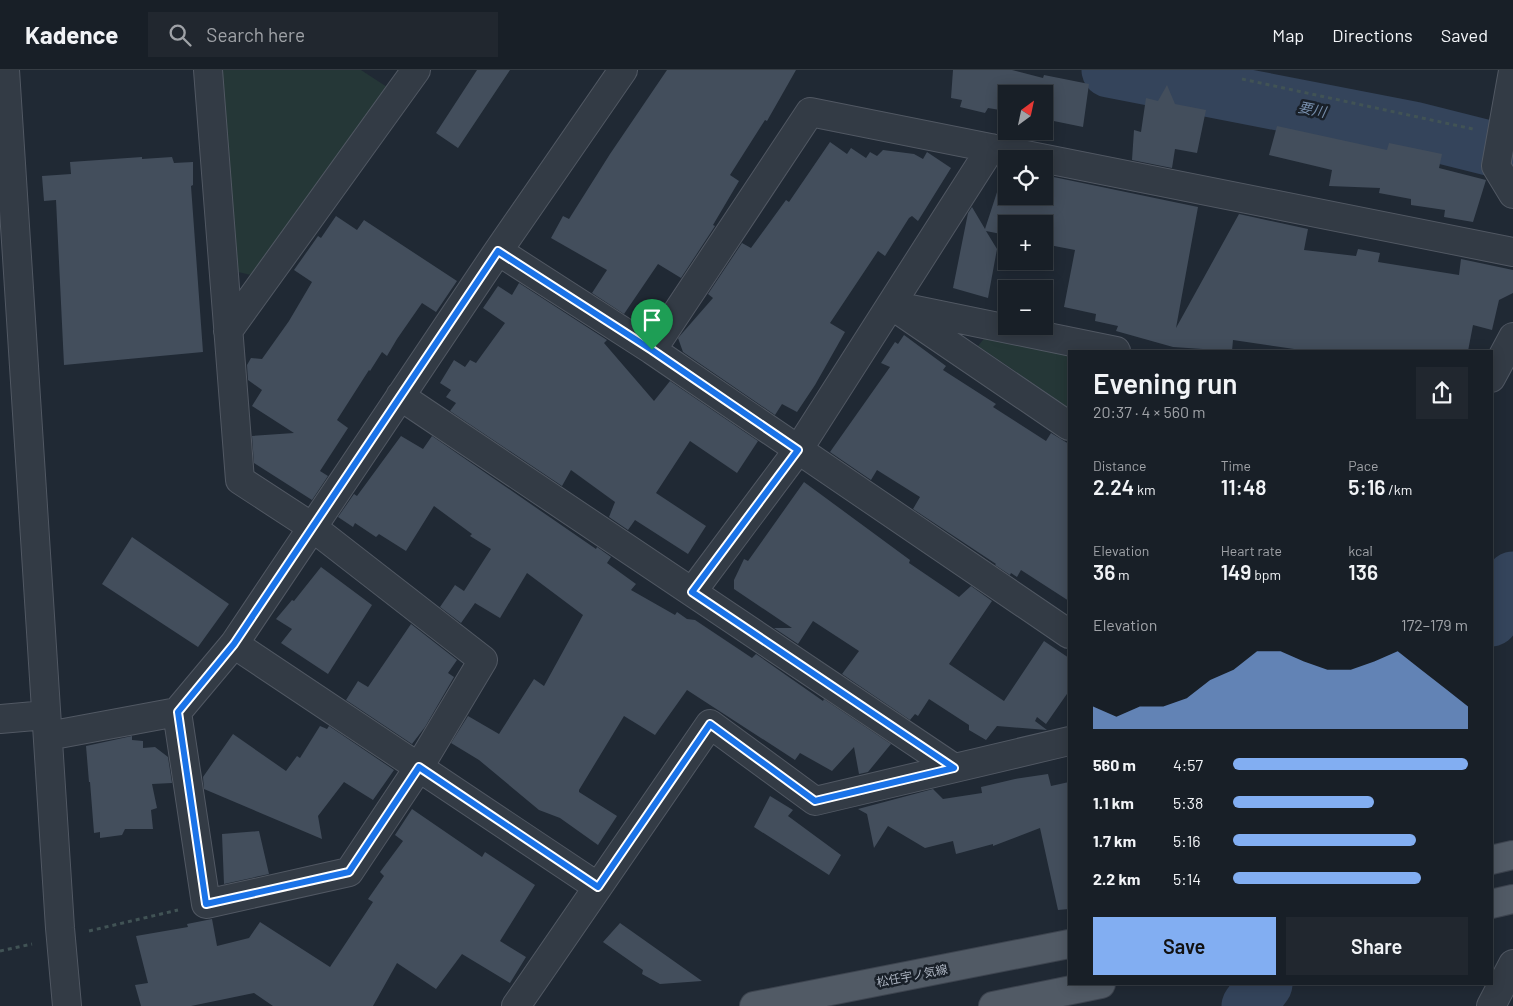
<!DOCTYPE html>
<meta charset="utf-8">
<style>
:root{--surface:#181f27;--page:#21272f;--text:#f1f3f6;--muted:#9fa2a7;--line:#363d44;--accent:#82aef2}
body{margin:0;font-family:Barlow,"Noto Sans JP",sans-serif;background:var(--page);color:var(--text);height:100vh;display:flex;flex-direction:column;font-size:19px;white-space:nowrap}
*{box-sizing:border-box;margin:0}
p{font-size:16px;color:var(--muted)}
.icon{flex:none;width:28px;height:28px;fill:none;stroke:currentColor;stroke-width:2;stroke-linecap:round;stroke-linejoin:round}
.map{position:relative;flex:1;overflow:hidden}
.side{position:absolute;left:1068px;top:280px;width:425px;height:635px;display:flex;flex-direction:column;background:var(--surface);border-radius:0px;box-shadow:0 2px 12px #0003,0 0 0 1px var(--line)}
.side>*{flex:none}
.needle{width:32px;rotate:33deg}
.fabs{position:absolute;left:998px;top:15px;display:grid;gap:10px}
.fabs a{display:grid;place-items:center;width:55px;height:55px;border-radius:0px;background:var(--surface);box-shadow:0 2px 12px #0003,0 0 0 1px var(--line);font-size:25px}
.pin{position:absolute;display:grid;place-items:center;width:42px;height:42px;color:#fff;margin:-51px -21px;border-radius:50% 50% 50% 0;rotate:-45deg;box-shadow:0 0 5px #0007}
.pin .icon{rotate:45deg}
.round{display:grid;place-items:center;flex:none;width:52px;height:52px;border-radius:0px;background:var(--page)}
.headline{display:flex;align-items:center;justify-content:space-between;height:85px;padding:0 25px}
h1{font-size:28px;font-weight:600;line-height:38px}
.stats{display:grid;grid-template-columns:repeat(3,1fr);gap:8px;height:85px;padding:5px 25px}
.stats div{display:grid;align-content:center}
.stats b{font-size:21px;font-weight:600}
.stats small{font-size:14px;font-weight:400}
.stats p{font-size:14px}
.chart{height:140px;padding:10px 25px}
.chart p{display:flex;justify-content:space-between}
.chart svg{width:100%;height:90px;margin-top:5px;fill:var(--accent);opacity:.7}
.action{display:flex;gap:10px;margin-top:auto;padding:10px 25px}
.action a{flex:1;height:58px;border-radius:0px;background:var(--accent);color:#111;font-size:20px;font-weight:600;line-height:58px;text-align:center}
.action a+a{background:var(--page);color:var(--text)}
ul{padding:0 25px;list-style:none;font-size:16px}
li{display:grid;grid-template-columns:80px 60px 1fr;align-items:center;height:38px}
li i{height:12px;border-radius:6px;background:var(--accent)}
header{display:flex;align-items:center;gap:30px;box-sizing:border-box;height:70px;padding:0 25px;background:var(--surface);border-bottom:1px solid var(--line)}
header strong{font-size:24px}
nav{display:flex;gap:28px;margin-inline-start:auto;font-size:18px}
.search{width:350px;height:45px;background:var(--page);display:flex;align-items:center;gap:12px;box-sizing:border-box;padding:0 18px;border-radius:0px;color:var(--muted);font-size:19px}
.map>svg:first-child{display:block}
.green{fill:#253737}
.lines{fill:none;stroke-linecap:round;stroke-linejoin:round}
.river{stroke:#34445b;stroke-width:55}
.building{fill:#434e5c}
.minor-casing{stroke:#515863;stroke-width:30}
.major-casing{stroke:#3d444f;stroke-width:30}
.path{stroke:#415355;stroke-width:3;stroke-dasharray:4 4;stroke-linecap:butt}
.minor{stroke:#333b45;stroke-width:28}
.major{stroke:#515a65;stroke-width:28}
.route-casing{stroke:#fff;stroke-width:10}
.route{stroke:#1a73e8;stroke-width:6}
.labels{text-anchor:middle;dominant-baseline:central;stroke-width:5;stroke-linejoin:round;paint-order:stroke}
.street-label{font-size:12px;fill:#adb5c2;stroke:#192029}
.water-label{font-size:14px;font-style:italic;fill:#768daa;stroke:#192029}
</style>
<header>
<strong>Kadence</strong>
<div class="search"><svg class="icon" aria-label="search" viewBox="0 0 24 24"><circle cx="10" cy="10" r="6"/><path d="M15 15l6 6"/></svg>Search here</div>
<nav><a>Map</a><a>Directions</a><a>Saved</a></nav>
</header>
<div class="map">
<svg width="1513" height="936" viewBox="0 0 1513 936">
<rect width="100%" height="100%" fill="#202934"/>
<path class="green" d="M220 0H361L387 17 255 206 234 201Z
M987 265 1069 282V338L978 276Z"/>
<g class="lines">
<path class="river" d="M1109 0 1413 59 1513 84
M1491 549 1513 509
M1249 936 1265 914"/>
</g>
<path class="building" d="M477 0H510L458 78 436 63Z
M667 0H796L767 51 765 50 730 105 739 111 713 155 715 156 681 208 658 194 624 244 592 223 607 200 551 168 563 146 569 149 610 84Z
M953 0H1012L1043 8 1044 5 1089 14 1083 57 1044 49V24H1006V41L988 38 985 43 960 37 962 30 951 28Z
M1167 15 1175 34 1206 40 1197 83 1175 79 1172 98 1132 90 1134 60 1141 62 1146 28 1158 31Z
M1277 56 1387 80 1389 73 1442 84 1439 98 1486 110 1473 152 1444 147 1445 140 1411 135V129L1379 123 1380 118 1329 116 1332 100 1269 85Z
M830 72 847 84 851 78 866 88 870 82 877 86 883 80 914 84 923 89 927 82 951 98 918 151 912 146 909 148 885 186 878 181 830 253 845 262 815 315 797 342 782 334 775 345 683 282 678 268 713 228 708 224 742 173 751 178 786 130 789 132Z
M142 87V89L172 87 174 93 193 92V115L191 116 203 282 64 295 56 130 44 131 42 106 71 104 70 92Z
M1044 105 1198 137 1176 258 1239 144 1308 159 1304 180 1356 186 1358 179 1380 183 1378 192 1459 205 1461 189 1513 200V223L1499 230 1492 260 1473 255 1468 281H1308L1233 270 1232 281 1173 277 1116 261 1118 256 1095 251 1096 244 1064 237 1075 180 1044 174V154H1006V165L986 161 997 179 988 228 953 218 968 143 972 137 985 159 999 116 1006 118V126H1044Z
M336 146 357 160 364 150 457 211 436 242 422 233 397 269 387 286 382 282 370 301 369 300 337 350 348 358 320 401 328 406 312 430 254 393 252 366 294 363 252 336 262 320 248 310 247 295 251 288 262 289 289 251 312 212 294 200 318 166 321 168Z
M519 213 607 270 604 273 654 331 670 311 758 371 737 403 690 371 656 423 706 456 688 484 635 450 628 460 609 447 615 432 571 400 562 416 450 341 456 333 446 327 451 320 440 313 454 290 465 297 470 290 476 293 505 253 483 238 498 216 512 225Z
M904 265 946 296 943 300 996 334 993 337 1046 371 1051 363 1069 374V531L1021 500 1017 507 1011 503 1010 505 995 495 996 494 913 439 920 427 877 400 871 410 830 382 890 297 881 293 895 272 898 274Z
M401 366 423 379 432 366 596 479 597 477 611 487 607 493 636 514 631 520 675 545 677 542 687 549 695 550 752 588 756 584 823 631 824 629 891 674 868 702 859 704 854 677 832 701 800 683 795 690 687 620 655 665 624 646 579 720V722L617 746 598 775 560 748 539 740 479 690 451 673 468 646 499 664 534 609 544 616 583 545 527 503 500 548 475 533 461 553 440 537 455 515 464 521 491 479 470 466 472 464 434 436 406 481 379 464 376 467 355 453 353 457 338 447 354 424 357 426Z
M804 412 910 490 909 493 959 527 971 516 992 531 949 594 1004 631 1044 571 1069 588V621L1046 654 1037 647 1035 651 1047 660 997 656 986 670 969 660V655L929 629 918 646 915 644 910 650 842 604 859 581 813 551 798 574 774 558H792L734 519V510L744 489 748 491Z
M132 467 229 534 198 577 102 514Z
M321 497 372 535 328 604 281 573 292 559 276 549 292 530 294 531Z
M411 554 457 590 448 603 454 607 425 657 412 674 346 630 358 611 368 617Z
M320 656 327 659 329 656 394 700 373 730 344 712 318 746 322 769 204 719 203 707 233 664 286 701 297 686 300 688Z
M132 666V670L143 671V678L155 677 168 687 172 713 152 714 157 738 151 740 153 759H125L122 765 100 768V762L94 763 90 712H89L86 676Z
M1048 704 1051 716 1069 712V839L1058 840 1040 758 993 776V774L956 784 953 771 925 778 888 756 874 778 867 744 858 739 933 719 943 729 982 723 981 717 1015 709Z
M770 726 793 740 788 746 841 785 829 805 754 757Z
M412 739 482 787 485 782 535 815 500 871 526 887 510 913 462 884 436 919 397 893 373 936H273L254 923 191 936H141L135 915 148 913 136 866 188 857 187 854 212 849 217 876 249 868 260 852 330 897 373 832 368 829 384 806 380 802 403 771 395 765Z
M259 761 269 804 224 814 222 764Z
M620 853 702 911 660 914 642 904 643 900 603 872Z"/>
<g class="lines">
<g class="minor-casing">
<path id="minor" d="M5 0 60 858 67 936
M1513 1 1496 96 1513 124
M498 181 652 280 1069 564
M891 235 1116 281
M903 243 1069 356
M228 261 416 0
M652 280 810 42 1513 182
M1491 308 1513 267
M400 326 954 698
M692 522 798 380 991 78
M234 574 598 817
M177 642 206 834 349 802 419 697 483 590 312 457 240 410 208 0
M0 649 46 645
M48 666 177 642 234 574 498 181 623 0
M516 936 710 654 815 731 1069 671
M1491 936 1513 894"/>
</g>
<g class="major-casing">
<path id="major" d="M1491 790 1513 785
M1491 834 1513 829
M754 936 1069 874
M993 936 1101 914"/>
</g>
<path class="path" d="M1242 9 1473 59
M89 861 178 840
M0 881 32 874"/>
<use href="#minor" class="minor"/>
<use href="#major" class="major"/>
</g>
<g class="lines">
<g class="route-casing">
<path id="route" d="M498 181 652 280 798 380 692 522 954 698 815 731 710 654 598 817 419 697 349 802 206 834 178 642 234 574Z"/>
</g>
<use href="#route" class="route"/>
</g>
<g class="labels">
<g class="street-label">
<text transform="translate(912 905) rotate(-11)">松任宇ノ気線</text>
</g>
<g class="water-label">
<text transform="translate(1312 39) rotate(11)">要川</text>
</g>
</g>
</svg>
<div class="fabs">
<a><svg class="needle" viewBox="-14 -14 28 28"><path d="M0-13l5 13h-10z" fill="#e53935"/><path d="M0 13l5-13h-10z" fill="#9fa2a7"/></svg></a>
<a><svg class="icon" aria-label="locate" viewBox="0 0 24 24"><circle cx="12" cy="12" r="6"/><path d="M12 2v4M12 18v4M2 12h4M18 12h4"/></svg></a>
<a>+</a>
<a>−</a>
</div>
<div class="pin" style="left:652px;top:280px;background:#1e9e55"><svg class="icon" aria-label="arrive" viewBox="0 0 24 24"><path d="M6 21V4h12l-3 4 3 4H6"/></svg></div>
<section class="side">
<div class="headline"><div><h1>Evening run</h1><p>20:37 · 4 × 560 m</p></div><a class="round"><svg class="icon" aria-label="share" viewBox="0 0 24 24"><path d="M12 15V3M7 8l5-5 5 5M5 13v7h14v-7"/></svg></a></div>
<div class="stats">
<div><p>Distance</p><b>2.24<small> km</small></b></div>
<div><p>Time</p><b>11:48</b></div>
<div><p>Pace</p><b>5:16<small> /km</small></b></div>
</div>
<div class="stats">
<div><p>Elevation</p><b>36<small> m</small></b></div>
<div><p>Heart rate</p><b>149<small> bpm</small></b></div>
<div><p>kcal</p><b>136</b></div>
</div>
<div class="chart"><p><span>Elevation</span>172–179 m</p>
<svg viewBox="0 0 160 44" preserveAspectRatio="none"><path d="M0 44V33L10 38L20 33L30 33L40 29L50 20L60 15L70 6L80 6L90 11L100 15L110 15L120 11L130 6L140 15L150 24L160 33V44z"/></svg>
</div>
<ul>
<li><b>560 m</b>4:57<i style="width:100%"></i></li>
<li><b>1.1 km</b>5:38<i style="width:60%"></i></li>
<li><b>1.7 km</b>5:16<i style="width:78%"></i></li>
<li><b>2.2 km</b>5:14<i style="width:80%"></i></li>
</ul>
<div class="action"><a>Save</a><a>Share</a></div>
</section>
</div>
